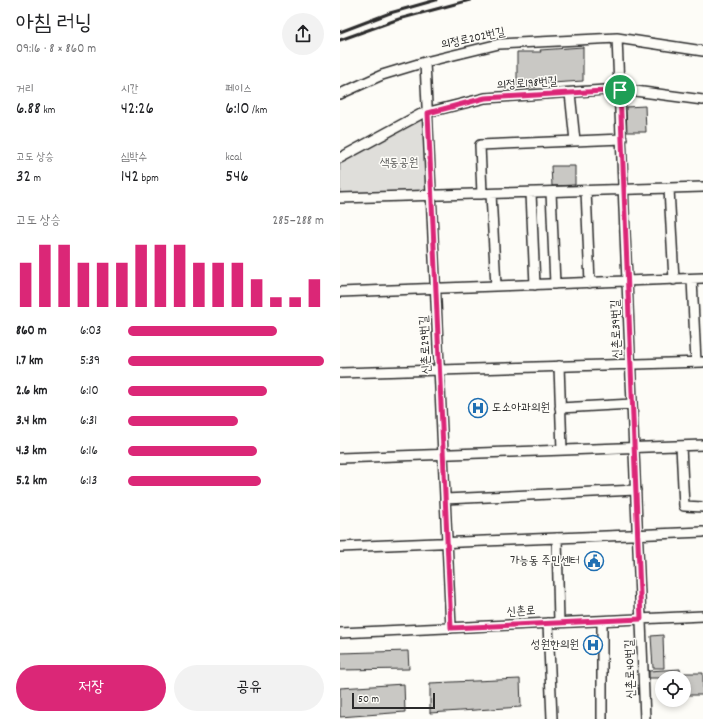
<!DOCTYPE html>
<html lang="ko">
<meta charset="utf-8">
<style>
:root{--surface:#fff;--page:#f2f2f2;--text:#202124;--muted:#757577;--accent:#db2777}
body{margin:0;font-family:Dekko,"Poor Story",sans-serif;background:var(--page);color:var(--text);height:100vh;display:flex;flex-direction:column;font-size:15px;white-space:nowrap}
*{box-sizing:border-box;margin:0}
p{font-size:13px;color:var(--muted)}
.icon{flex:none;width:22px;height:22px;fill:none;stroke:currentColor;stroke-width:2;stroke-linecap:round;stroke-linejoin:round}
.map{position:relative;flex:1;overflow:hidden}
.side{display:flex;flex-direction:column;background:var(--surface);width:340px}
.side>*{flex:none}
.controls{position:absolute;left:315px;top:671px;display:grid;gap:8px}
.controls a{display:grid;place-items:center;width:36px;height:36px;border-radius:50%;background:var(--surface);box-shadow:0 2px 6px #0003;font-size:20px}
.scale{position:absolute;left:12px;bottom:10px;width:83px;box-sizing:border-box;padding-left:4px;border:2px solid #2b2b2b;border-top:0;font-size:11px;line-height:14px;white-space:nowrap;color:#2b2b2b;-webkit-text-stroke:3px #fdfcf7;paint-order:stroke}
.pin{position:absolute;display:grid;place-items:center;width:34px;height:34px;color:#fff;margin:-17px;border:2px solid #fff;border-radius:50%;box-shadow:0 1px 4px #0007}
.round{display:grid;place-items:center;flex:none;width:42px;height:42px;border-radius:21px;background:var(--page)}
.head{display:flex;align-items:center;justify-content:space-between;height:68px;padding:0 16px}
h1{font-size:22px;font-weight:600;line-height:30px}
.metrics{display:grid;grid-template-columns:repeat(3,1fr);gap:6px;height:68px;padding:4px 16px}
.metrics div{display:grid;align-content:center}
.metrics b{font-size:17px;font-weight:600}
.metrics small{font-size:11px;font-weight:400}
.metrics p{font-size:11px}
.chart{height:112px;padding:8px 16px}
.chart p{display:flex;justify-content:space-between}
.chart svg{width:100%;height:72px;margin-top:4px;stroke:var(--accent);stroke-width:6}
.button{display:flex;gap:8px;margin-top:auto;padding:8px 16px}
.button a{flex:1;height:46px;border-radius:24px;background:var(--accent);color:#fff;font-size:16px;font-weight:600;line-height:46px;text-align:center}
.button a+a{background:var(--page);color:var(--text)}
ul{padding:0 16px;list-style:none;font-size:13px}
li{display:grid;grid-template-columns:64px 48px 1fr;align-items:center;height:30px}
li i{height:10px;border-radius:5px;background:var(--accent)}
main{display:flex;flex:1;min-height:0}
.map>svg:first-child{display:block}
.green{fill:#dfdeda;stroke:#858482}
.building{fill:#c9c8c4;stroke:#2b2b2b}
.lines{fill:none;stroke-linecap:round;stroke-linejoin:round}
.minor-casing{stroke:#2b2b2b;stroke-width:12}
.minor{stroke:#fdfcf7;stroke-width:9}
.rail{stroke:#2b2b2b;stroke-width:3}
.route-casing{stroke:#fff;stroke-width:8}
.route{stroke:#db2777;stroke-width:5}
.labels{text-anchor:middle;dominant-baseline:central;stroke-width:3;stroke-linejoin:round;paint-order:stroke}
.street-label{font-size:12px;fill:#2b2b2b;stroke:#fdfcf7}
.park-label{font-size:12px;fill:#585857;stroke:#fdfcf7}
.poi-label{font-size:12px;fill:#2b2b2b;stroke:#fdfcf7;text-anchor:end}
</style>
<main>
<section class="side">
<div class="head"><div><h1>아침 러닝</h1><p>09:16 · 8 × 860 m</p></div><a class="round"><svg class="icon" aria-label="share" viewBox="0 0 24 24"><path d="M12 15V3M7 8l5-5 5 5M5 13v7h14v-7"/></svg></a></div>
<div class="metrics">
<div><p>거리</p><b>6.88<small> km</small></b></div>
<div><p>시간</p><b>42:26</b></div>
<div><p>페이스</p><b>6:10<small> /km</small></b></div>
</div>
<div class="metrics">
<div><p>고도 상승</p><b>32<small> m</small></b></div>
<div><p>심박수</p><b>142<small> bpm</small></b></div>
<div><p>kcal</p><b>546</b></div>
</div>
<div class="chart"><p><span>고도 상승</span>285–288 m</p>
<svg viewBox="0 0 160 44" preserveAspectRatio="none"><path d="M5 44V17M15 44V6M25 44V6M35 44V17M45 44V17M55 44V17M65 44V6M75 44V6M85 44V6M95 44V17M105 44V17M115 44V17M125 44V27M135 44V38M145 44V38M155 44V27"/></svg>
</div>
<ul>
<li><b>860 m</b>6:03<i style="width:76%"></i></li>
<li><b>1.7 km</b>5:39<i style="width:100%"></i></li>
<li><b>2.6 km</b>6:10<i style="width:71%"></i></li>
<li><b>3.4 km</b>6:31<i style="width:56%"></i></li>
<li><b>4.3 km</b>6:16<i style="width:66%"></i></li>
<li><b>5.2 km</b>6:13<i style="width:68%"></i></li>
</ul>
<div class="button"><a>저장</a><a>공유</a></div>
</section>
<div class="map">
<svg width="363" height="719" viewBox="0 0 363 719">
<rect width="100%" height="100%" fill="#fdfcf7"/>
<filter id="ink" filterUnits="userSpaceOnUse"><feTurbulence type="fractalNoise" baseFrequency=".025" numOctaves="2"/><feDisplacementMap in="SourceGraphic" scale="8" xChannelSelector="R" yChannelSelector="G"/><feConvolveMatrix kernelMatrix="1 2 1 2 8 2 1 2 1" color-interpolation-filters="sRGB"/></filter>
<g filter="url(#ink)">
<path class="green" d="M87 118 88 192 0 195V163L81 119Z"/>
<path class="building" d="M243 47V81L196 84V87H177V52H201L200 50Z
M305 106 306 132H287L286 107Z
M211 166H235V185L212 186Z
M323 635 324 668H313L311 636Z
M68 651 69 669 0 670V653Z
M340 669 341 678H309V671Z
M344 673H363V695H344Z
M180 679 181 707 90 713V683Z
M64 684 65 712 0 717V688Z"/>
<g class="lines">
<g class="minor-casing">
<path id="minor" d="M277 38 305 719
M85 62 111 628
M230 93 235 141
M0 94 42 75 85 62 159 44 277 38 363 51
M0 158 81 114 145 98 280 89 363 100
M329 189 334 280
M246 191 250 283
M211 192 215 284
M191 193 195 285
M142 194 140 145 282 139
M151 194 156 286
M0 198 363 187
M352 279 356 362
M0 292 363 278
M219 366 222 450
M0 373 363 362
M220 408 292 404
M341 446 344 506 363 507
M0 458 363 445
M105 499 296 490
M217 538 219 623
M0 547 363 532
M262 621V719
M208 623 212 719
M0 633 363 616"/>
</g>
<use href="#minor" class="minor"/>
<path class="rail" d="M0 32 50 13 96 0
M0 40 59 19 130 0"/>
</g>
</g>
<g class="lines" filter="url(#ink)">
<g class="route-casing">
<path id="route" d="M280 90 301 619 111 628 88 113 145 98Z"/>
</g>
<use href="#route" class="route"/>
</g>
<defs>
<g id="hospital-ring" transform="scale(1)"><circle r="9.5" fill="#fdfcf7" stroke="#1f6fb2" stroke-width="1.5"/><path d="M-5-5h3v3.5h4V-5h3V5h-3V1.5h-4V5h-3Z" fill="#1f6fb2"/></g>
<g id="civic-ring" transform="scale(1)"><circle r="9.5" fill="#fdfcf7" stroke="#1f6fb2" stroke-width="1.5"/><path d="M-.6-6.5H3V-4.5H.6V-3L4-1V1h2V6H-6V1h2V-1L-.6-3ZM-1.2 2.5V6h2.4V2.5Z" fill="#1f6fb2"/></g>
</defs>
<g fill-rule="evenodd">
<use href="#hospital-ring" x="138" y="408"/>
<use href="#civic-ring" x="254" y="561"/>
<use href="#hospital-ring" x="253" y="645"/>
</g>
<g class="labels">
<g class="street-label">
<text transform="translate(133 39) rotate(-12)">의정로202번길</text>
<text transform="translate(187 84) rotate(-4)">의정로198번길</text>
<text transform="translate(277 329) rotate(-92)">신촌로39번길</text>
<text transform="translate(86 345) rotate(-93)">신촌로29번길</text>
<text transform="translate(181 612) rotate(-3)">신촌로</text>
<text transform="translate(291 669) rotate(-92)">신촌로40번길</text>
</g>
<g class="park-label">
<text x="59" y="163">색동공원</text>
</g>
<g class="poi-label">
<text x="152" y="408" text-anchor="start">도소아과의원</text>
<text x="240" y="561">가능동 주민센터</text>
<text x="239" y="645">성원한의원</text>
</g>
</g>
</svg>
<div class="controls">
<a><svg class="icon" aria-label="locate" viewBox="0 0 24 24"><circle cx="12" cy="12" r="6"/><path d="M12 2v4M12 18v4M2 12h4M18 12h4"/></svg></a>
</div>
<div class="scale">50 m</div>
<div class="pin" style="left:280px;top:90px;background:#1e9e55"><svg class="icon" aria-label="arrive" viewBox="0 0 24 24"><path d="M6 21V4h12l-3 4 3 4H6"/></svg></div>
</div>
</main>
